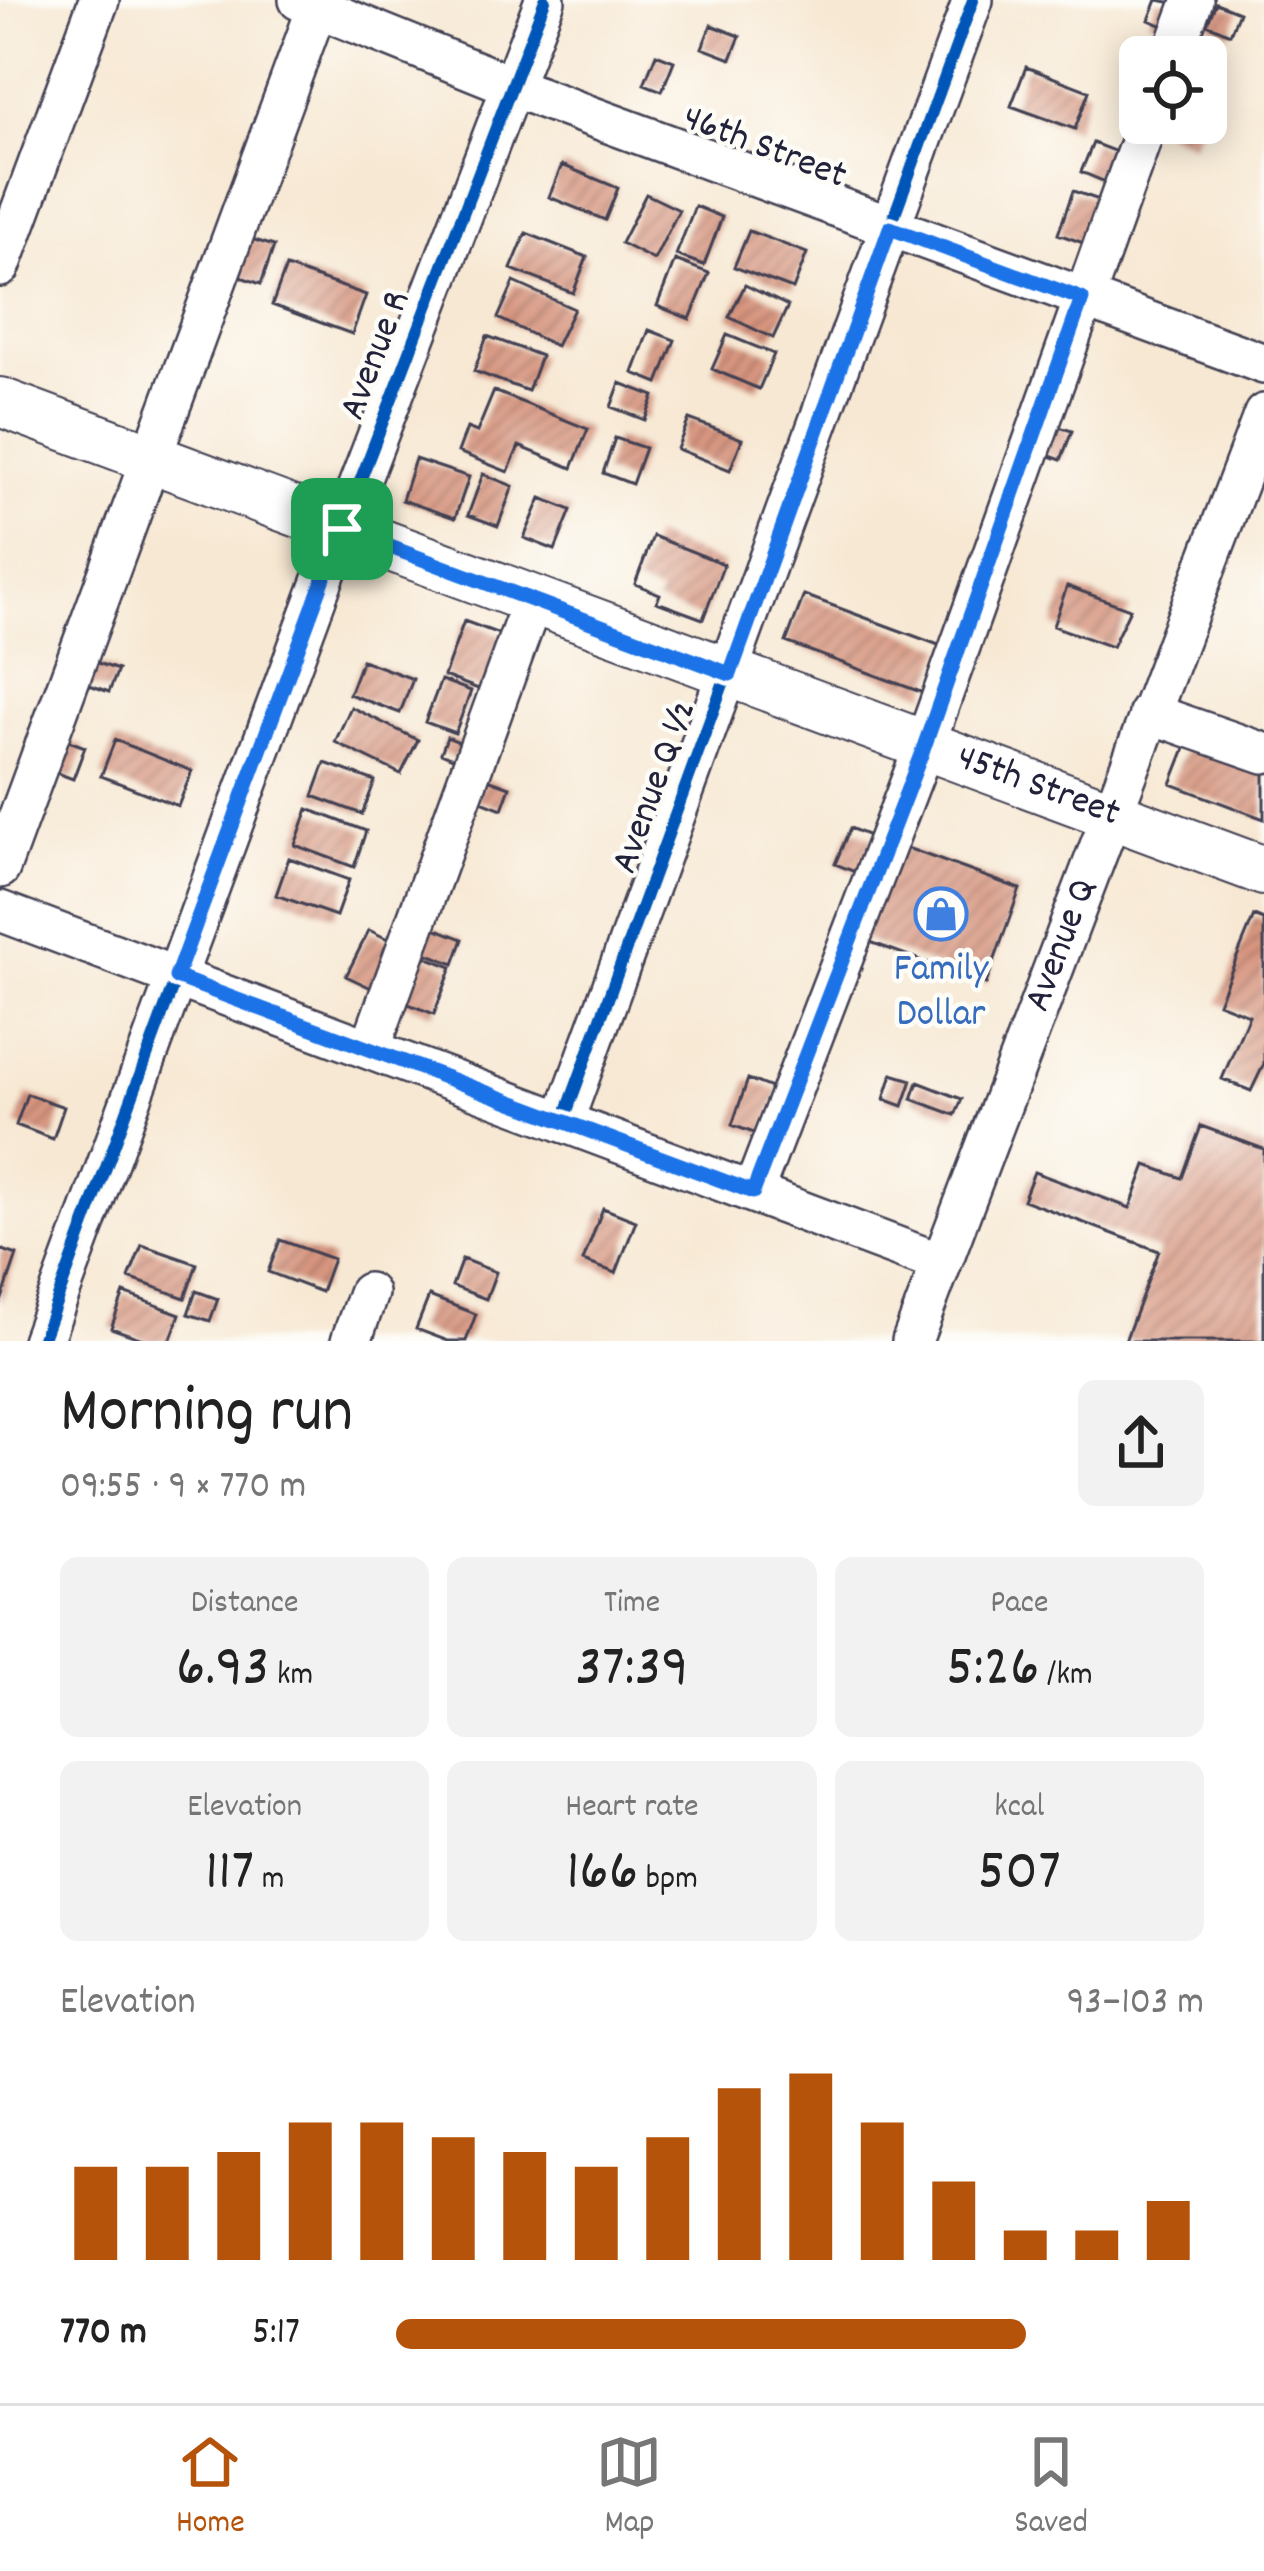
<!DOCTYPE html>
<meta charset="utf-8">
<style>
:root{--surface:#fff;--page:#f2f2f2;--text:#222;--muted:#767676;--line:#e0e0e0;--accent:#b45309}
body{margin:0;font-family:Dekko,sans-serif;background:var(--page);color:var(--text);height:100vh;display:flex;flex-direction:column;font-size:45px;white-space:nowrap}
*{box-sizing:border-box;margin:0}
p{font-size:39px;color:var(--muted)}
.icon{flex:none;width:66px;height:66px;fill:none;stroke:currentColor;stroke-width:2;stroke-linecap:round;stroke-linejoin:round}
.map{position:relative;height:1341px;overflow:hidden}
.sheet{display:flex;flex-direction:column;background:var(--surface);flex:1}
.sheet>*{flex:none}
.controls{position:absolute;left:1119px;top:36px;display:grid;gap:24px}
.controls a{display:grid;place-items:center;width:108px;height:108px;border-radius:18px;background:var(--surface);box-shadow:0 6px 30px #0003;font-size:60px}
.pin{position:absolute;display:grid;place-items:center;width:102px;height:102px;color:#fff;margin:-51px;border-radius:24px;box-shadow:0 6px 18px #0006}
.round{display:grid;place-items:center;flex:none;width:126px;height:126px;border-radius:18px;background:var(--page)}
.head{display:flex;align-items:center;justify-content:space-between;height:204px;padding:0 60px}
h1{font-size:66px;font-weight:600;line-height:90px}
.figures{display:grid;grid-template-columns:repeat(3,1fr);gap:18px;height:204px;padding:12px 60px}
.figures div{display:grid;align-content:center;border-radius:18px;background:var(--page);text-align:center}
.figures b{font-size:60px;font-weight:600}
.figures small{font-size:33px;font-weight:400}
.figures p{font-size:33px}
.chart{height:336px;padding:24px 60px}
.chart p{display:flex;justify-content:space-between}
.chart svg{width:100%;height:216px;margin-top:12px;stroke:var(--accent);stroke-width:6}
ul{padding:0 60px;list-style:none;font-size:39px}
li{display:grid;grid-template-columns:192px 144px 1fr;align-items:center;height:90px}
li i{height:30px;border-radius:15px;background:var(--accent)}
.dock{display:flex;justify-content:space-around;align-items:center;height:168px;border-top:3px solid var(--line);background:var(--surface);font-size:33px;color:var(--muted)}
.dock a{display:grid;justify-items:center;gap:6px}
.dock .active{color:var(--accent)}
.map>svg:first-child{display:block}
.building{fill:url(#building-hatch)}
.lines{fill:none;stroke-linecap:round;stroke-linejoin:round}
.minor-casing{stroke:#424052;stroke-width:44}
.major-casing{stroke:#424052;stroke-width:52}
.minor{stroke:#fff;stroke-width:39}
.major{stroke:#fff;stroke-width:48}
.cycleway-casing{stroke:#fdfcf7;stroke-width:20}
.cycleway{stroke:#0057b8;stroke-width:12}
.route-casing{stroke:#fff;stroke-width:24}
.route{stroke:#1a73e8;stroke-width:15}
.labels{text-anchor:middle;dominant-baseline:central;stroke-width:9;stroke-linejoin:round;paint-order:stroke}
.street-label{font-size:39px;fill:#22223b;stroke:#fdfcf7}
.shop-label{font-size:39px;fill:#366cbe;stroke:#fdfcf7}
</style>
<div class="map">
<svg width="1264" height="1341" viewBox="0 0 1264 1341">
<defs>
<pattern id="building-hatch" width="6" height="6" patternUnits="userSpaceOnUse" patternTransform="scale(3)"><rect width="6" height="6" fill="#d7957f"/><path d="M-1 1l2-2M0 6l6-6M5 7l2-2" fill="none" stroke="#ae7969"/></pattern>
</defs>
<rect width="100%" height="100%" fill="#fdfcf7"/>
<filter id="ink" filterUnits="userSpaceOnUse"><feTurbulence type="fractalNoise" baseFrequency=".00833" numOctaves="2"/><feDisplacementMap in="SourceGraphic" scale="24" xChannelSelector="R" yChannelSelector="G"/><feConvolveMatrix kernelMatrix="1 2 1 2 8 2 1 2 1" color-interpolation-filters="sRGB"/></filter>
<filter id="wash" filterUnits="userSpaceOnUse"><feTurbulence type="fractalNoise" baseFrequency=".004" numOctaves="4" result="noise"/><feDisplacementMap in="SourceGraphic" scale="48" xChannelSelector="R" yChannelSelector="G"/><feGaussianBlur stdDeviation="2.7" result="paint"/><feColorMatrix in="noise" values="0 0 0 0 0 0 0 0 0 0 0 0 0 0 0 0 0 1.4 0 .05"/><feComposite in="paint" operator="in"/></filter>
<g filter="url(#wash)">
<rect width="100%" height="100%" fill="#f7e8d3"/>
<g id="blocks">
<path class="building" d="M1157 0 1181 4 1170 29 1149 20Z
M1216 3 1239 12 1230 34 1207 24Z
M711 25 740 36 731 59 702 48Z
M1133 45 1165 56 1140 57V65L1127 60Z
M656 54 674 61 662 91 644 84Z
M1026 67 1089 91 1075 129 1011 106Z
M1169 123 1200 127 1193 144 1165 133Z
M1093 143 1122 154 1110 184 1081 172Z
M562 165 618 188 605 220 549 197Z
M1073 191 1108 203 1092 246 1058 234Z
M646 194 679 210 654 260 621 243Z
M695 206 722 217 704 265 676 255Z
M749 231 807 253 793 289 734 267Z
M526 233 587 257 573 293 511 269Z
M248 238 274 246 261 284 235 275Z
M675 260 709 273 690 319 657 306Z
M286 267 366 295 352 334 272 305Z
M514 282 574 309 556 346 498 318Z
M745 285 788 306 773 338 729 317Z
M649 330 675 340 658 383 633 373Z
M727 335 774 354 759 389 712 369Z
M487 336 541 356 528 391 474 371Z
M620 383 654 396 645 420 611 407Z
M494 391 588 429 572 468 519 446 508 472 458 452 467 428 477 432Z
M689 419 742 439 730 470 677 449Z
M1052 425 1072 431 1061 460 1042 453Z
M615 438 645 448 632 484 603 473Z
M415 459 469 477 455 518 402 500Z
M483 474 513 486 498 526 468 515Z
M541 498 571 510 555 550 524 538Z
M653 536 724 564 703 619 657 602 660 594 635 584Z
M1067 586 1130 609 1112 647 1053 626Z
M804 595 944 647 926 694 786 642Z
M464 621 510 638 489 693 444 676Z
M362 660 413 679 400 713 349 694Z
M95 662 118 670 109 692 87 684Z
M441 680 471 691 455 733 425 722Z
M351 707 418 740 401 774 335 742Z
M447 737 469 746 462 762 441 753Z
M61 738 85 747 73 779 49 770Z
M1189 738 1264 766V819L1171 784Z
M115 740 192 771 178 806 101 776Z
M325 763 375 781 362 814 313 796Z
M485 778 510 787 502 809 476 799Z
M308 809 366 831 354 867 295 845Z
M850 828 874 838 860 874 835 864Z
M896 844 1020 889 986 984 862 939Z
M289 858 349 880 336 916 276 895Z
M1254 916 1264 920V1064L1251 1091 1222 1079 1249 1015 1218 1003Z
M432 927 463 939 454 964 423 952Z
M369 930 402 946 380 992 346 976Z
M421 955 452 967 434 1014 403 1002Z
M892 1074 912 1080 903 1106 884 1099Z
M748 1079 779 1091 762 1136 732 1125Z
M918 1082 962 1099 955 1115 912 1099Z
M27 1094 64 1107 53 1139 16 1125Z
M1201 1126 1264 1149V1341H1125L1159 1251 1023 1200 1034 1172 1130 1208 1146 1165 1182 1178Z
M603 1208 636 1221 616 1273 583 1261Z
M280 1240 333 1259 321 1292 268 1272Z
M142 1245 197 1264 185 1298 129 1278Z
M0 1249 17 1255 1 1302H0Z
M462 1259 496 1272 486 1299 452 1286Z
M196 1291 218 1299 210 1321 188 1314Z
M124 1293 180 1314 170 1341H148L111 1328Z
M429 1296 476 1314 466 1341H448L416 1329Z"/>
</g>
</g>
<g filter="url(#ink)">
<use href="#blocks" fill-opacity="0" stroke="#424052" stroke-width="3"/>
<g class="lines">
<g class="minor-casing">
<g id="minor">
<path d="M299 0 544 99 1264 364"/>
<path d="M1172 57 1193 0"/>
<path d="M0 267 99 0"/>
<path d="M1149 713 1264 753"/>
<path d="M0 868 320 0"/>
<path d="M0 911 940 1263"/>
<path d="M370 1049 533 599"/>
<path d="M563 1122 973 0"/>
<path d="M753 1192 924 747 1147 123"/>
<path d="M42 1341 342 528 545 0"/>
<path d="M351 1341 368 1293"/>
<path id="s1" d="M912 1341 1264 414"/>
</g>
</g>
<g class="major-casing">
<g id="major">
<path id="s2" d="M0 402 1264 871"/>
</g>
</g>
<use href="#minor" class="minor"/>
<use href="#major" class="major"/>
<g class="cycleway-casing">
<path id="cycleway" d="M563 1122 973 0
M42 1341 342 528 545 0"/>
</g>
<use href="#cycleway" class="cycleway"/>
</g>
</g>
<g class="lines" filter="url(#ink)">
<g class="route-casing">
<path id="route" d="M890 228 1082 299 924 747 753 1192 176 977 342 529 730 674Z"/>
</g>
<use href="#route" class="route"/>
</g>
<defs>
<g id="shop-ring" transform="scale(2.7)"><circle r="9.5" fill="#fdfcf7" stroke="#3f7fe0" stroke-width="1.5"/><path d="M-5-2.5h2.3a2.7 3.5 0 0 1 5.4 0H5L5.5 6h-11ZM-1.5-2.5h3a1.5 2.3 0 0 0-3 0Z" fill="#3f7fe0"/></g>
</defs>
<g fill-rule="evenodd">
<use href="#shop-ring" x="941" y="914"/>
</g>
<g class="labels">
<g class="street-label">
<text transform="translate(764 149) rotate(21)">46th Street</text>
<text transform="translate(377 356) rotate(-69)">Avenue R</text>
<text transform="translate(656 788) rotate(-70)">Avenue Q ½</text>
<text stroke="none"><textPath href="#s2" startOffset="1107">45th Street</textPath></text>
<text stroke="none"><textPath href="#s1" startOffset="423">Avenue Q</textPath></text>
</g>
<g class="shop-label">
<text x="941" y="971">Family<tspan x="941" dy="45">Dollar</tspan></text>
</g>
</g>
</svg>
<div class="controls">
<a><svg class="icon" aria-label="locate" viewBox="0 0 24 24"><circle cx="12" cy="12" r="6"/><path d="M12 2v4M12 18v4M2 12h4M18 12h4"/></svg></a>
</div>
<div class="pin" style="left:342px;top:529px;background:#1e9e55"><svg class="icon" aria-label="arrive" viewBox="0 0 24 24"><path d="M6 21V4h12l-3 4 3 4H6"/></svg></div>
</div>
<section class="sheet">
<div class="head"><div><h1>Morning run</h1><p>09:55 · 9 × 770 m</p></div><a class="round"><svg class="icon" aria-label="share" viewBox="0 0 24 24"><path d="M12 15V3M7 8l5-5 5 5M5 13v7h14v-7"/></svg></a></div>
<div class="figures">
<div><p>Distance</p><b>6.93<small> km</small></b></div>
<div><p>Time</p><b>37:39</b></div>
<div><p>Pace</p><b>5:26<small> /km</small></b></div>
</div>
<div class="figures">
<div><p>Elevation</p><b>117<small> m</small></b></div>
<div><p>Heart rate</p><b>166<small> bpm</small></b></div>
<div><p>kcal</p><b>507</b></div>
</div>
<div class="chart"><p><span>Elevation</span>93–103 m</p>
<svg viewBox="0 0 160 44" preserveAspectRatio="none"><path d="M5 44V25M15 44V25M25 44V22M35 44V16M45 44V16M55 44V19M65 44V22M75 44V25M85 44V19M95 44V9M105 44V6M115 44V16M125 44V28M135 44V38M145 44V38M155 44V32"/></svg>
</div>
<ul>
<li><b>770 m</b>5:17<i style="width:78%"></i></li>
</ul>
</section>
<nav class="dock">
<a class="active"><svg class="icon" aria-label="home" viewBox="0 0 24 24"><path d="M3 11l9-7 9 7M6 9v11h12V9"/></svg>Home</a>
<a><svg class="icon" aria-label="map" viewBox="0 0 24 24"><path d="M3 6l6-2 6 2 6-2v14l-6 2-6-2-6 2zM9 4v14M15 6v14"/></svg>Map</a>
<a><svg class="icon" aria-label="saved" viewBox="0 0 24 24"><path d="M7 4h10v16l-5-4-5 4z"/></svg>Saved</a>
</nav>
